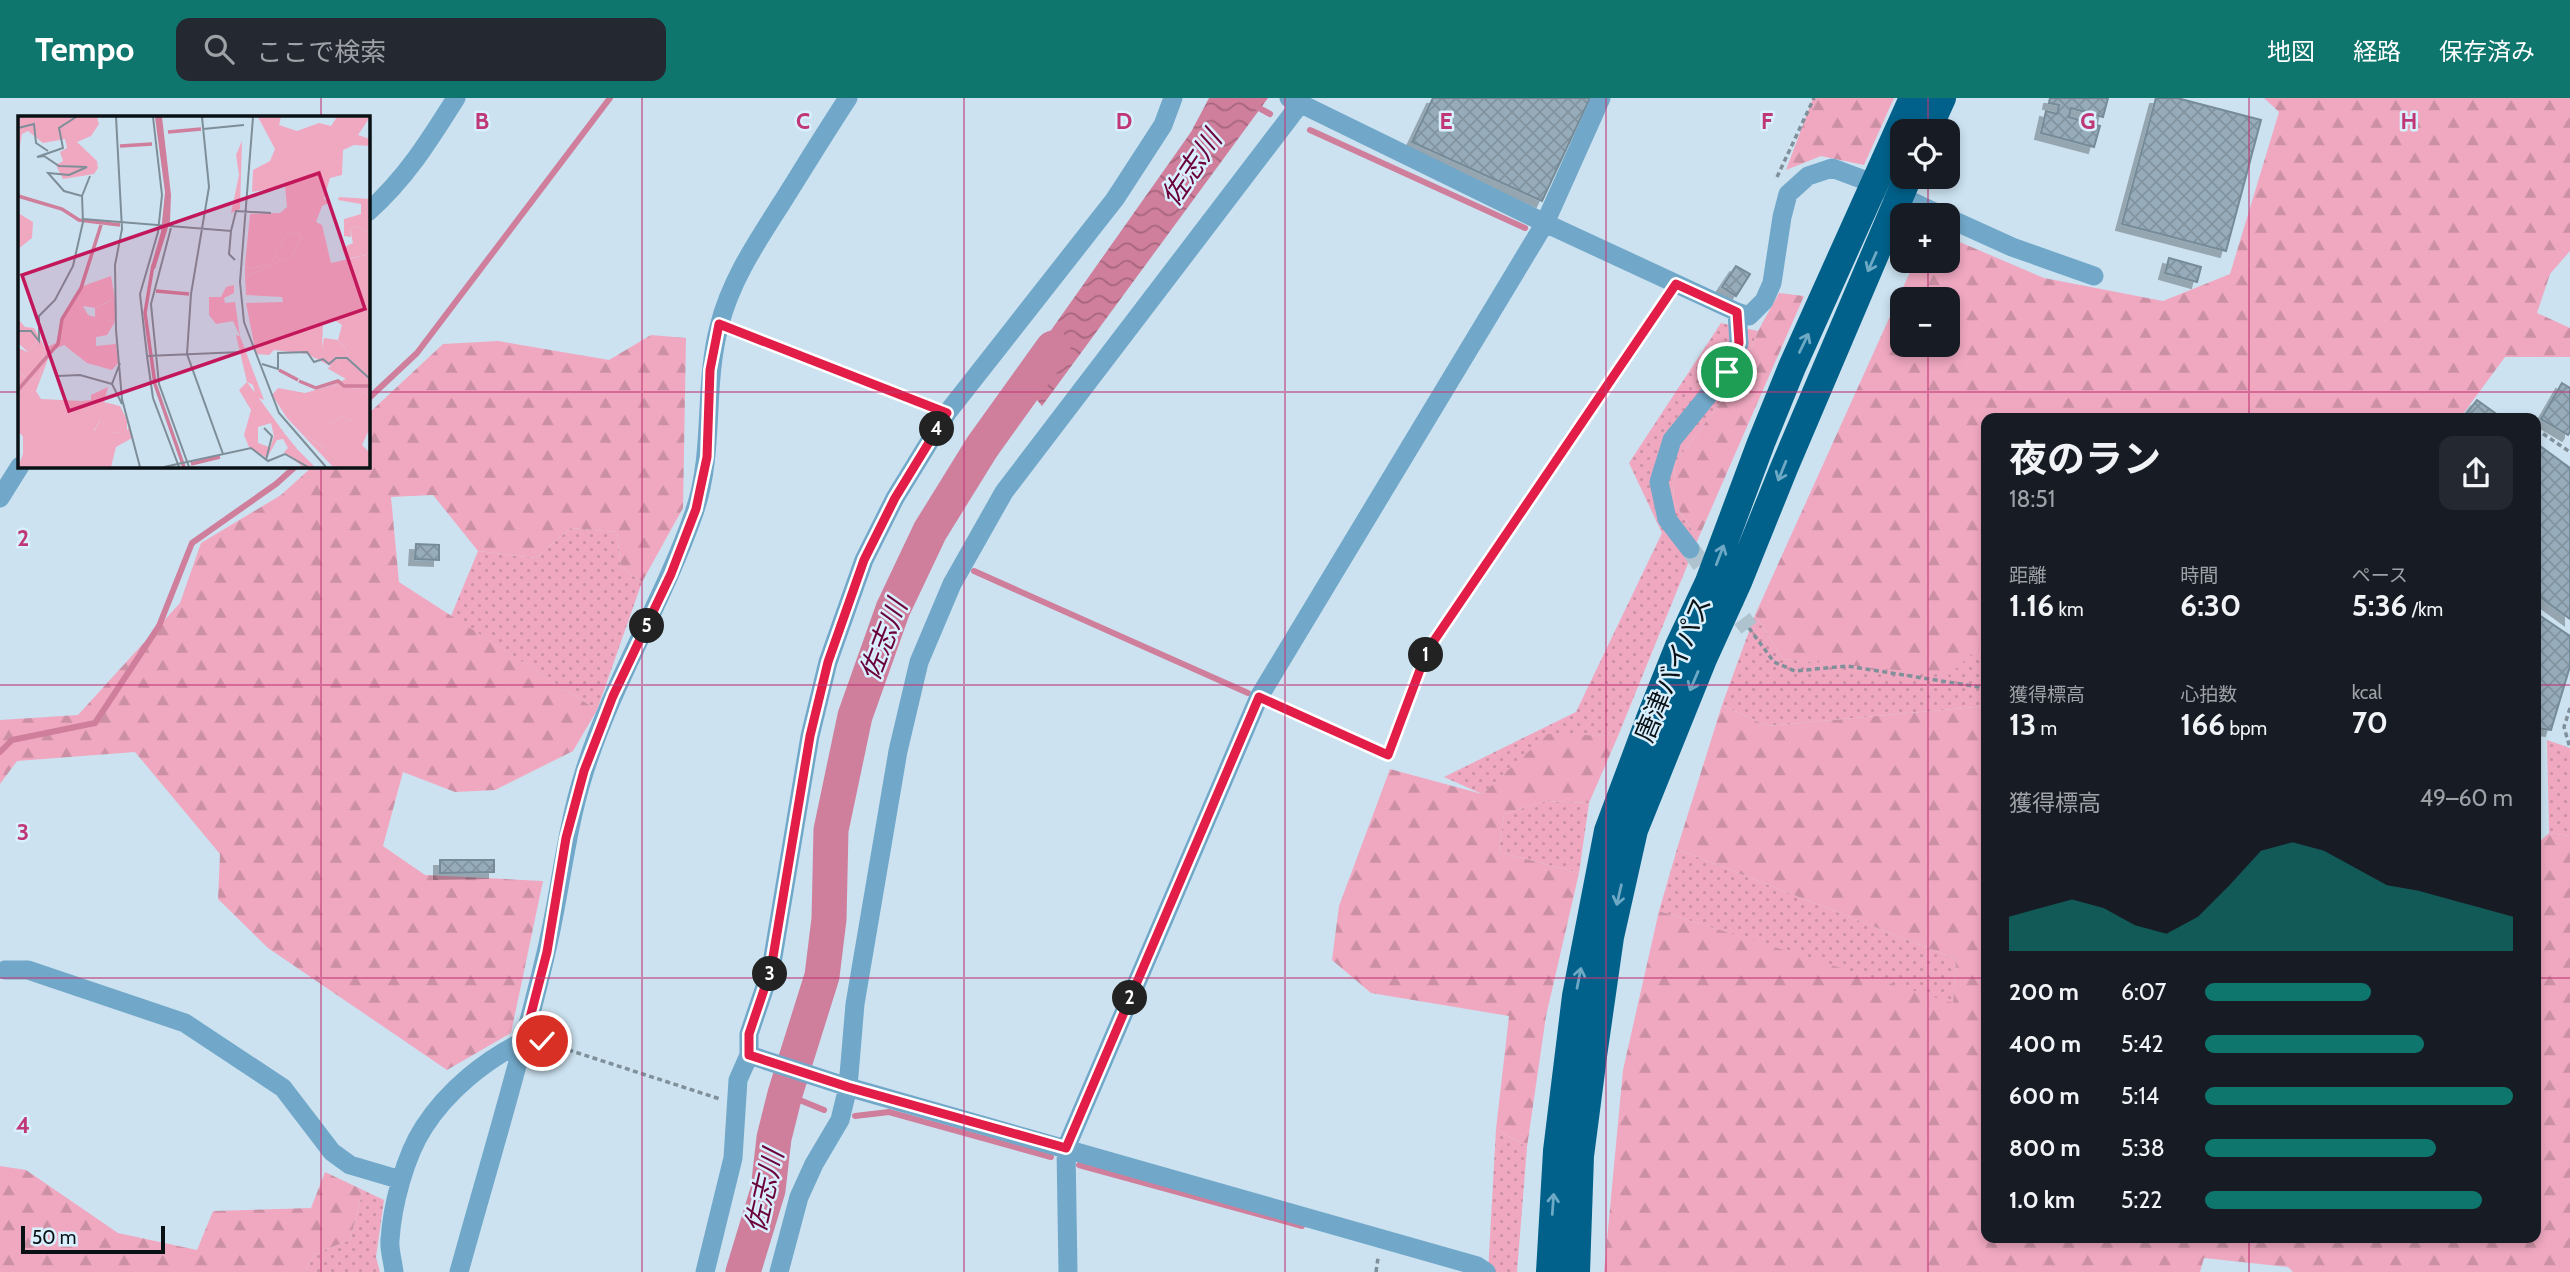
<!DOCTYPE html>
<html lang="ja">
<meta charset="utf-8">
<style>
:root{--surface:#171b24;--page:#242831;--text:#f1f3f6;--muted:#9ea1a6;--accent:#0f766e}
body{margin:0;font-family:Cabin,"Noto Sans JP",sans-serif;background:var(--page);color:var(--text);height:100vh;display:flex;flex-direction:column;font-size:26px;white-space:nowrap}
*{box-sizing:border-box;margin:0}
p{font-size:23px;color:var(--muted)}
.icon{flex:none;width:38px;height:38px;fill:none;stroke:currentColor;stroke-width:2;stroke-linecap:round;stroke-linejoin:round}
.map{position:relative;flex:1;overflow:hidden}
.panel{position:absolute;left:1981px;top:315px;width:560px;height:830px;display:flex;flex-direction:column;background:var(--surface);border-radius:14px;box-shadow:0 4px 10px #0003}
.panel>*{flex:none}
.fabs{position:absolute;left:1890px;top:21px;display:grid;gap:14px}
.fabs a{display:grid;place-items:center;width:70px;height:70px;border-radius:14px;background:var(--surface);box-shadow:0 4px 10px #0003;font-size:35px}
.scale{position:absolute;left:21px;bottom:18px;width:144px;box-sizing:border-box;padding-left:7px;border:4px solid #091115;border-top:0;font-size:19px;line-height:24px;white-space:nowrap;color:#091115;-webkit-text-stroke:5px #d9effe;paint-order:stroke}
.pin{position:absolute;display:grid;place-items:center;width:60px;height:60px;color:#fff;margin:-30px;border:4px solid #fff;border-radius:50%;box-shadow:0 2px 7px #0007}
.km{position:absolute;width:35px;height:35px;margin:-18px;border-radius:50%;background:#222;color:#fff;font-size:19px;line-height:35px;text-align:center}
.round{display:grid;place-items:center;flex:none;width:74px;height:74px;border-radius:14px;background:var(--page)}
.overview{display:flex;align-items:center;justify-content:space-between;height:119px;padding:0 28px}
h1{font-size:38px;font-weight:700;line-height:52px}
.metrics{display:grid;grid-template-columns:repeat(3,1fr);gap:10px;height:119px;padding:7px 28px}
.metrics div{display:grid;align-content:center}
.metrics b{font-size:30px;font-weight:700}
.metrics small{font-size:19px;font-weight:400}
.metrics p{font-size:19px}
.chart{height:196px;padding:14px 28px}
.chart p{display:flex;justify-content:space-between}
.chart svg{width:100%;height:126px;margin-top:7px;fill:var(--accent);opacity:.7}
ul{padding:0 28px;list-style:none;font-size:23px}
li{display:grid;grid-template-columns:112px 84px 1fr;align-items:center;height:52px}
li i{height:18px;border-radius:9px;background:var(--accent)}
header{display:flex;align-items:center;gap:42px;box-sizing:border-box;height:98px;padding:0 35px;background:var(--accent);color:#fff}
header strong{font-size:33px}
nav{display:flex;gap:38px;margin-inline-start:auto;font-size:24px}
.search{width:490px;height:63px;background:var(--page);display:flex;align-items:center;gap:18px;box-sizing:border-box;padding:0 24px;border-radius:14px;color:var(--muted);font-size:26px}
.map>svg:first-child{display:block}
.grass{fill:url(#grass-dots)}
.forest{fill:url(#forest-firs);fill-rule:evenodd}
.water{fill:url(#water-waves)}
.lines{fill:none;stroke-linecap:round;stroke-linejoin:round}
.stream{stroke:#cf7e9b;stroke-width:6}
.river{stroke:#cf7e9b;stroke-width:35}
.building{fill:url(#building-cross-hatch);stroke:#768b98;stroke-width:2;filter:url(#shadow)}
.minor-tunnel{stroke:#afc3cf;stroke-width:19;stroke-dasharray:19 10;stroke-linecap:butt}
.path{stroke:#7f909a;stroke-width:3.5;stroke-dasharray:5 3.5;stroke-linecap:butt}
.minor{stroke:#71a8c9;stroke-width:19}
.highway{stroke:#01618a;stroke-width:28}
.oneway{stroke:#6da8c4}
.route-casing{stroke:#fff;stroke-width:14}
.route{stroke:#e11d48;stroke-width:9}
.grid{fill:none;stroke:#bf3775;stroke-width:2;stroke-opacity:0.55}
.labels{text-anchor:middle;dominant-baseline:central;stroke-width:5;stroke-linejoin:round;paint-order:stroke}
.street-label{font-size:26px;fill:#091115;stroke:#d9effe}
.water-label{font-size:28px;font-style:italic;fill:#6a0239;stroke:#d9effe}
.inset-river{fill:none;stroke:#cf7e9b;stroke-width:3.5}
.inset-road{fill:none;stroke:#7e8e98;stroke-width:2}
.view{fill:#c2185b;fill-opacity:0.15;stroke:#c2185b;stroke-width:3.5}
.inset-edge{fill:none;stroke:#091115;stroke-width:3.5}
.grid-label{font-size:23px;text-anchor:middle;font-weight:bold;fill:#bf3775;stroke:#d9effe;stroke-width:5;stroke-linejoin:round;paint-order:stroke}
</style>
<header>
<strong>Tempo</strong>
<div class="search"><svg class="icon" aria-label="search" viewBox="0 0 24 24"><circle cx="10" cy="10" r="6"/><path d="M15 15l6 6"/></svg>ここで検索</div>
<nav><a>地図</a><a>経路</a><a>保存済み</a></nav>
</header>
<div class="map">
<svg width="2570" height="1174" viewBox="0 0 2570 1174">
<defs>
<pattern id="grass-dots" width="8" height="8" patternUnits="userSpaceOnUse" patternTransform="scale(1.75)"><rect width="8" height="8" fill="#f0a8c1"/><path d="M2 2h.1M6 6h.1" fill="none" stroke="#cc90a5" stroke-width="1.8" stroke-linecap="round"/></pattern>
<pattern id="forest-firs" width="22" height="20" patternUnits="userSpaceOnUse" patternTransform="scale(1.75)"><rect width="22" height="20" fill="#f0a8c1"/><path d="M5 1l3.5 6h-7zM16 11l3.5 6h-7z" fill="#cc90a5"/></pattern>
<pattern id="water-waves" width="16" height="10" patternUnits="userSpaceOnUse" patternTransform="scale(1.75)"><rect width="16" height="10" fill="#cf7e9b"/><path d="M0 5q4-4 8 0t8 0" fill="none" stroke="#a6667d"/></pattern>
<pattern id="building-cross-hatch" width="8" height="8" patternUnits="userSpaceOnUse" patternTransform="scale(1.75)"><rect width="8" height="8" fill="#97acba"/><path d="M0 0l8 8M0 8l8-8" fill="none" stroke="#81939f"/></pattern>
<filter id="shadow"><feDropShadow dx="-6" dy="6" stdDeviation="0" flood-color="#0004"/></filter>
</defs>
<rect width="100%" height="100%" fill="#cce2f0"/>
<path class="grass" d="M1721 225 1758 233 1739 280 1675 365 1673 403 1698 441 1618 638 1548 637 1482 696 1444 679 1576 614 1662 435 1629 365Z
M571 430 617 434 621 470 642 484 597 612 451 518 478 453 535 460Z
M1755 517 1783 561 1949 576 1986 543V608L1767 628 1722 607Z
M2547 642 2570 650V738L2549 735Z
M1546 703 1589 705 1579 775 1499 754 1504 716Z
M1677 751 1956 861 1953 906 1659 813Z
M1496 1031 1527 1049 1517 1174H1488Z
M363 1092 384 1102 376 1159 380 1174H305L314 1156 350 1142Z"/>
<path class="forest" d="M1813 0H1894L1864 67 1821 58 1786 72Z
M2264 0H2570V153L2550 176 2537 215 2570 230V259H2505L2460 320H1986V543L1949 577 1783 561 1755 517 1915 163H1948V139L2044 180 2163 203 2230 176 2279 14ZM1948 201V247H1902V201Z
M1779 195 1804 198 1698 441 1673 403 1675 365 1739 280 1758 233Z
M651 237 686 240 683 410 642 484 621 470 617 434 571 430 535 460 478 453 433 397 391 399 399 484 597 612 573 653 495 692 455 694 403 674 383 748 425 777 543 783 511 935 447 972 268 850 218 801 220 756 135 654 17 663 0 686V622L78 617 180 505 201 445 281 397 313 368H368V316L443 246 498 243 609 262Z
M1722 607 1767 628 1986 608V1139H2536V747L2549 735 2570 738V1174H2293L2288 1169 2204 1160 2200 1174H1604L1623 972 1659 813 1953 905 1956 861 1677 751Z
M1548 636 1618 638 1589 705 1546 703 1504 716 1499 754 1579 775 1546 918 1527 1049 1496 1031 1509 918 1371 895 1332 862 1339 808 1390 671 1482 696Z
M0 1068 26 1072 118 1135 197 1152 213 1113 311 1110 325 1074 363 1092 350 1142 314 1156 305 1174H0Z"/>
<path class="water" d="M1209 0H1268L1042 308 1018 279 1191 34Z"/>
<g class="lines">
<path class="stream" d="M1241 0 1270 16
M1310 32 1525 130
M368 301 417 255 610 0
M974 473 1248 595
M0 654 12 642 95 625 159 528 192 445 276 386 296 368
M785 996 824 1012
M855 1018 889 1014 1051 1059
M1079 1067 1302 1128"/>
<path class="river" d="M743 1174 768 1092 774 1040 785 996 822 878 829 821 831 732 855 618 893 511 930 433 982 349 1053 250"/>
</g>
<path class="building" d="M1433 0H1590L1542 103 1412 44Z
M2050 0H2108L2103 19 2071 10 2069 19 2100 28 2094 49 2041 35 2046 13 2057 16 2059 7 2049 5Z
M2156 0H2177L2261 22 2226 153 2122 126Z
M2169 160 2201 169 2197 184 2165 175Z
M1736 168 1750 176 1736 198 1722 189Z
M2562 285 2570 290V334L2568 337 2541 321Z
M2477 302 2502 320H2463Z
M2536 345 2570 370V521L2536 496Z
M416 446 439 447V462L415 461Z
M2536 515 2570 538V568L2551 632 2536 630Z
M440 762H494V774L440 775Z"/>
<g class="lines">
<path class="minor-tunnel" d="M1690 451 1749 530"/>
<path class="path" d="M1777 79 1814 0
M738 233 929 308
M2536 331 2570 354
M1749 530 1774 564 1795 573 1847 568 1986 590
M1277 607 1388 657 1428 553 1665 202
M2570 610 2564 629 2570 650
M544 944 720 1001
M1376 1174 1378 1160"/>
<path class="minor" d="M1173 0 1163 27 1115 101 947 315 895 400 864 462 828 564 810 638 771 871 749 936V957L848 989 1477 1168 1486 1174
M1289 0 1545 125 1737 214 1749 218 1764 203 1772 185 1782 119 1788 96 1808 78 1832 70 1875 86 1941 117
M368 114C406 80 429 43 456 0
M1948 120 2012 149 2094 178
M0 400 20 368
M1690 451 1667 421 1659 384 1672 342 1727 274 1739 245 1737 214
M5 872H28L185 925 283 990 332 1054 350 1067 401 1082
M394 1174C393 1164 389 1152 390 1142 392 1108 405 1058 424 1029 447 993 486 961 524 943
M459 1174C488 1069 520 965 545 859 560 798 565 735 584 675 612 585 663 504 694 415 715 355 703 290 719 229 730 184 756 145 781 106 803 71 825 35 848 0
M705 1174 733 1060 738 982 749 957
M779 1174 799 1099 814 1066 840 1022 848 989 855 906 898 653 919 564 952 486 1004 394 1300 6
M1068 1174 1066 1050 1259 599 1545 125 1601 0"/>
<path class="highway" d="M1927 33 1942 0
M1550 1174 1557 1053 1576 898 1608 733 1651 618 1679 548 1709 484 1761 345 1792 269 1913 0
M1576 1174 1580 1058 1593 958 1610 839 1634 732 1703 561 1738 484 1784 370 1908 79"/>
</g>
<defs><path id="oneway-shaft" d="M-6 0H5M1.5-3L5.5 0L1.5 3" fill="none" stroke-width="1.6" stroke-linecap="round" stroke-linejoin="round" transform="scale(1.75)"/></defs>
<g class="oneway">
<use href="#oneway-shaft" transform="translate(1872 164) rotate(114)"/>
<use href="#oneway-shaft" transform="translate(1804 245) rotate(-64)"/>
<use href="#oneway-shaft" transform="translate(1782 373) rotate(112)"/>
<use href="#oneway-shaft" transform="translate(1720 457) rotate(-69)"/>
<use href="#oneway-shaft" transform="translate(1694 583) rotate(113)"/>
<use href="#oneway-shaft" transform="translate(1619 797) rotate(103)"/>
<use href="#oneway-shaft" transform="translate(1579 880) rotate(-79)"/>
<use href="#oneway-shaft" transform="translate(1553 1106) rotate(-86)"/>
</g>
<g class="lines">
<g class="route-casing">
<path id="route" d="M542 943H524L547 854 566 740 584 673 613 598 671 476 696 411 707 359 710 272 719 226 947 315 895 400 864 462 828 564 810 638 771 871 749 936V957L848 989 1066 1050 1259 599 1388 657 1427 553 1676 186 1737 214 1739 245 1727 274"/>
</g>
<use href="#route" class="route"/>
</g>
<path class="grid" d="M321 0V19M642 0V1174M964 0V1174M1285 0V1174M1606 0V1174M1928 0V33M2249 0V320M1928 79V117M1928 163V201M1928 247V1174M0 294H19M368 294H2570M321 368V1174M0 587H1986M2536 587H2570M0 880H1986M2536 880H2570M2249 1139V1174"/>
<g class="labels">
<g class="street-label">
<text transform="translate(1673 571) rotate(-67)">唐津バイパス</text>
</g>
<g class="water-label">
<text transform="translate(1191 70) rotate(-56)">佐志川</text>
<text transform="translate(883 542) rotate(-69)">佐志川</text>
<text transform="translate(764 1093) rotate(-77)">佐志川</text>
</g>
</g>
<g transform="translate(18 18)">
<rect width="352" height="352" fill="#cce2f0"/>
<path d="M339 110 352 118V133L348 139 328 143 324 132 335 127 332 112ZM279 116 284 121 274 140 227 161V149L232 153 252 148 268 119ZM93 185 98 189 97 206 77 201V192ZM218 219 222 220 246 284 238 281 235 269 229 266ZM22 222 27 232 21 263 10 265 0 253V232L10 236ZM306 222 320 224 330 236 329 242 343 249 352 267V281L340 273 314 269 328 263 309 252 320 248 317 237 304 232ZM98 300 109 304V317L76 316 83 302ZM325 301 334 305 335 314 352 312 344 329 352 337 350 351 335 335 306 332 289 320ZM267 318 280 334 297 351H285L266 336 270 332 265 323 259 324 249 342 256 320Z" fill="#f0a8c1"/>
<path d="M0 1H79L81 8 73 20 59 26 79 45 80 52 76 58 45 63 38 49 45 45 42 36 49 32 47 23 25 27 10 15 4 18 0 39ZM240 1H263L261 9 279 15 301 7 313 10 319 1H352L340 19 352 23V30L336 29 325 34 324 59 312 62 306 83 313 86 304 90 298 106 304 109 313 147 348 139 352 133V267L343 249 329 242 330 236 320 224 324 209 315 203 305 206 304 232 317 236 320 248 316 252 289 238 256 234 251 239 238 238 228 187 265 186 264 181 228 179 227 161 274 140 284 121 279 116 268 119 252 148 232 153 227 149 232 98 262 97 269 91 267 70 234 76 235 54 252 45 257 33ZM224 25 222 93 213 97 221 59 218 39ZM321 81 352 83V118L339 110 332 112 333 121 326 120V103L343 98V88L320 84ZM0 97 15 106 14 122 0 133ZM93 160 98 189 92 185 77 192 65 190 70 199 97 206 89 219 78 221V230L98 228 100 247 94 254 69 247 46 229 33 235 18 275 23 283 63 285 73 284V279L90 271 86 286 102 290 109 304 83 302 76 315 108 317 112 309 114 322 98 331 93 351H0L5 338V320L0 316V253L10 265 21 263 27 232 38 227 45 203 65 170ZM216 169V177L206 182 207 187 217 186 222 220 215 205 198 208 191 199V181H203L208 171ZM0 203 7 211 16 212 22 222 10 236 0 227ZM229 266 267 318 256 320 253 307 240 311V327L251 331 249 342 231 331 226 319 233 294 221 274ZM314 269 340 273 352 281V312L340 328 331 324 334 305 325 301 310 309 309 318 289 320 306 332 331 328 352 351H315L269 302 254 279 260 272 287 277Z" fill="#f0a8c1"/>
<path d="M137 1H144L153 79 152 105 137 153 133 151 143 116 147 76Z" fill="#cf7e9b"/>
<path class="inset-river" d="M150 16 183 13M102 30 134 28M0 80 44 93 61 104 102 109M135 149 127 197 137 268 166 351M138 175 171 178M261 254 280 264M281 265 298 272 320 265 326 270H352M0 274 40 228 44 203 63 172 83 109M173 348 202 341"/>
<path class="inset-road" d="M98 1 104 113 97 149 98 214 104 283 122 351M135 1 144 79 140 116 122 178 129 240 223 236M184 1 191 71 173 178 169 238 205 338M235 1 222 166 226 206 261 297 308 351M0 12 16 8 18 27 30 35M185 13 226 9M64 80 72 60M65 103 213 115 218 95 253 97M154 108 133 188 141 268 171 351M213 115 211 138 217 144M0 215H13L21 225V200L37 184 55 150 65 106 64 80 46 75 30 57 51 59 69 51 41 50 26 40 19 41 45 32 41 12 58 1M129 240 135 282 161 351M102 247 94 268 104 288M244 248 260 253V237L289 236 296 246 305 243 311 248 318 242H329L352 263M39 260 62 259 94 268M246 312 254 320 248 344M146 351 233 332 250 345 267 338 290 351"/>
<path class="view" d="M301 57 347 193 51 295 4 159Z"/>
<rect width="352" height="352" class="inset-edge"/>
</g>
<g class="grid-label">
<text x="482" y="31">B</text>
<text x="803" y="31">C</text>
<text x="1124" y="31">D</text>
<text x="1446" y="31">E</text>
<text x="1767" y="31">F</text>
<text x="2088" y="31">G</text>
<text x="2409" y="31">H</text>
<text x="23" y="448">2</text>
<text x="23" y="742">3</text>
<text x="23" y="1035">4</text>
</g>
</svg>
<div class="fabs">
<a><svg class="icon" aria-label="locate" viewBox="0 0 24 24"><circle cx="12" cy="12" r="6"/><path d="M12 2v4M12 18v4M2 12h4M18 12h4"/></svg></a>
<a>+</a>
<a>−</a>
</div>
<div class="scale">50 m</div>
<div class="pin" style="left:1727px;top:274px;background:#1e9e55"><svg class="icon" aria-label="arrive" viewBox="0 0 24 24"><path d="M6 21V4h12l-3 4 3 4H6"/></svg></div>
<div class="pin" style="left:542px;top:943px;background:#d93025"><svg class="icon" aria-label="check" viewBox="0 0 24 24"><path d="M5 12l5 5 9-10"/></svg></div>
<b class="km" style="left:1426px;top:557px">1</b>
<b class="km" style="left:1130px;top:900px">2</b>
<b class="km" style="left:770px;top:876px">3</b>
<b class="km" style="left:937px;top:331px">4</b>
<b class="km" style="left:647px;top:528px">5</b>
<section class="panel">
<div class="overview"><div><h1>夜のラン</h1><p>18:51</p></div><a class="round"><svg class="icon" aria-label="share" viewBox="0 0 24 24"><path d="M12 15V3M7 8l5-5 5 5M5 13v7h14v-7"/></svg></a></div>
<div class="metrics">
<div><p>距離</p><b>1.16<small> km</small></b></div>
<div><p>時間</p><b>6:30</b></div>
<div><p>ペース</p><b>5:36<small> /km</small></b></div>
</div>
<div class="metrics">
<div><p>獲得標高</p><b>13<small> m</small></b></div>
<div><p>心拍数</p><b>166<small> bpm</small></b></div>
<div><p>kcal</p><b>70</b></div>
</div>
<div class="chart"><p><span>獲得標高</span>49–60 m</p>
<svg viewBox="0 0 160 44" preserveAspectRatio="none"><path d="M0 44V32L10 29L20 26L30 29L40 35L50 38L60 32L70 21L80 9L90 6L100 9L110 15L120 21L130 23L140 26L150 29L160 32V44z"/></svg>
</div>
<ul>
<li><b>200 m</b>6:07<i style="width:54%"></i></li>
<li><b>400 m</b>5:42<i style="width:71%"></i></li>
<li><b>600 m</b>5:14<i style="width:100%"></i></li>
<li><b>800 m</b>5:38<i style="width:75%"></i></li>
<li><b>1.0 km</b>5:22<i style="width:90%"></i></li>
</ul>
</section>
</div>
